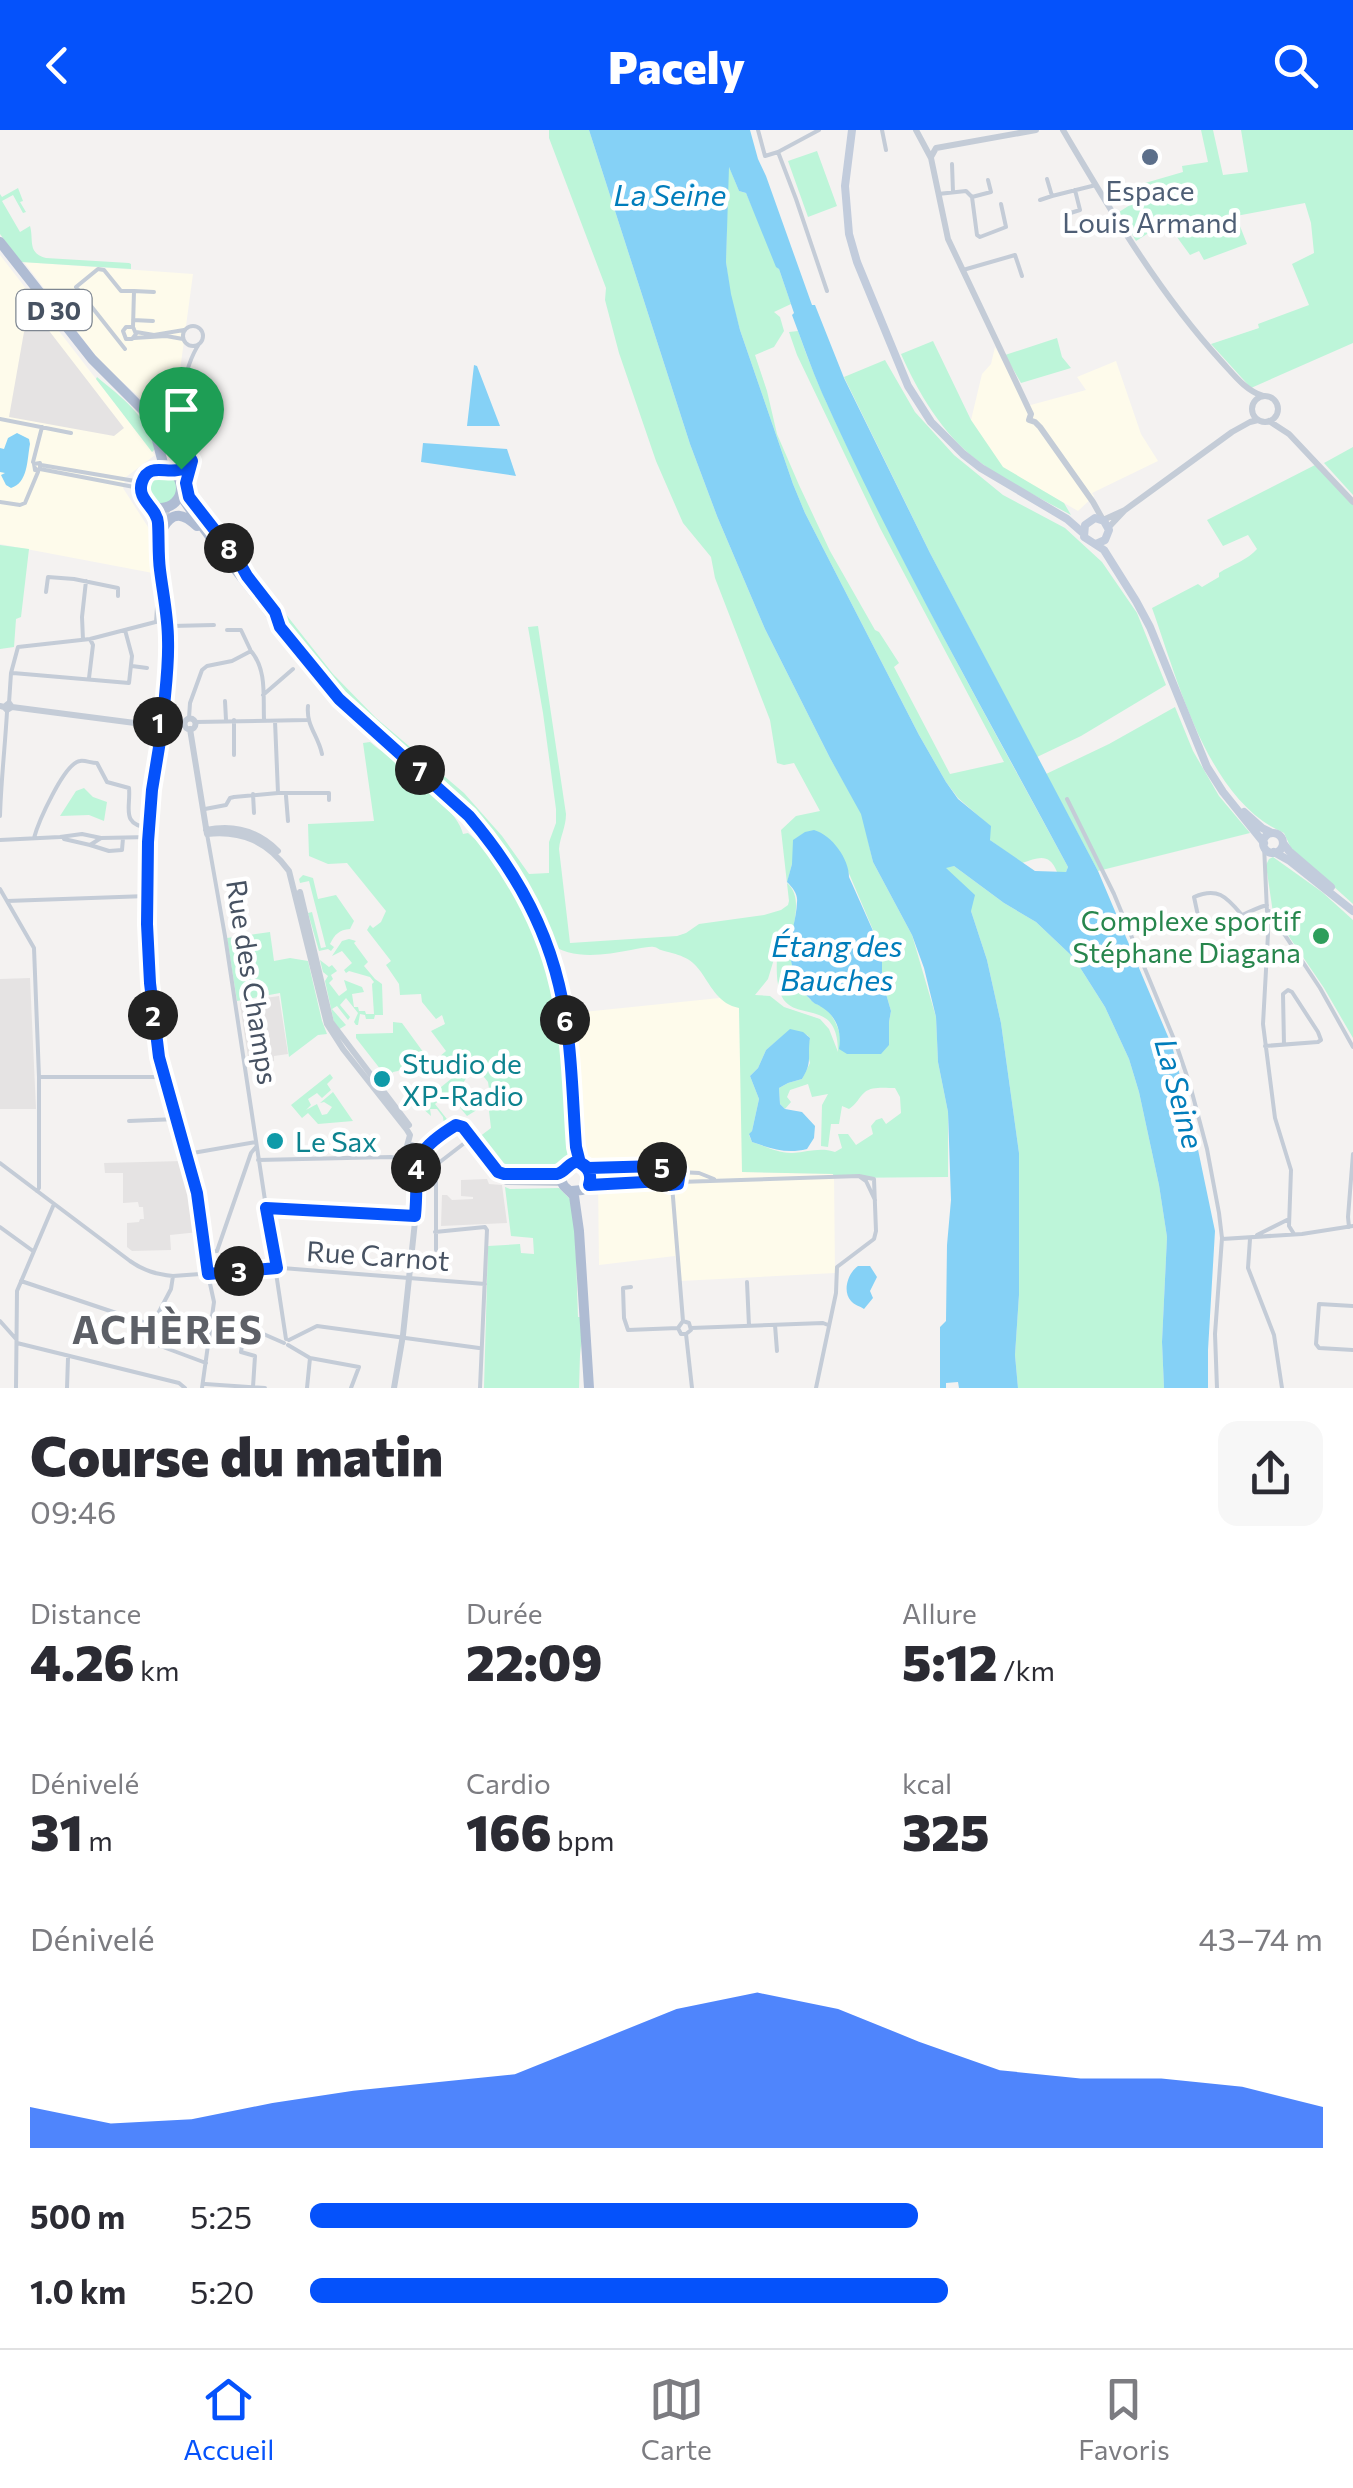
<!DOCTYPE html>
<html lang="fr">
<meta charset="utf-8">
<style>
:root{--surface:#fff;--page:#f7f7f7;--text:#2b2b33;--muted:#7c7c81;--line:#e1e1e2;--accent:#0552fb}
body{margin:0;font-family:Commissioner,sans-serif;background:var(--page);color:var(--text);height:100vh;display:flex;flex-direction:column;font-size:38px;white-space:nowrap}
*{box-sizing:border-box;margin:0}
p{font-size:32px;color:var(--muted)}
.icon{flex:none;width:55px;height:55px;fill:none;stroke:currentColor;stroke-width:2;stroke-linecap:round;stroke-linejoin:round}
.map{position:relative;height:1258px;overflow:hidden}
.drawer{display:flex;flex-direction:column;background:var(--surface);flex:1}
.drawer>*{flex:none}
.pin{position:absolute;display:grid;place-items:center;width:85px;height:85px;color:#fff;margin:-102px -42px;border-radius:50% 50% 50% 0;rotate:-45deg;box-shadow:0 0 10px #0007}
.pin .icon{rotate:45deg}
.km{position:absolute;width:50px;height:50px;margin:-25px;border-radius:50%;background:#222;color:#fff;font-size:28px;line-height:50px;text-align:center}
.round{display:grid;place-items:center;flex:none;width:105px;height:105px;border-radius:20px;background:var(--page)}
.overview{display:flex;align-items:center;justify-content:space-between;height:170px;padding:0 30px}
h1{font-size:55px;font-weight:800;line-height:75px}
.figures{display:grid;grid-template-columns:repeat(3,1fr);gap:15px;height:170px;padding:10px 30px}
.figures div{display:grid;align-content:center}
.figures b{font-size:50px;font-weight:800}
.figures small{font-size:28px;font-weight:400}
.figures p{font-size:28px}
.chart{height:280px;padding:20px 30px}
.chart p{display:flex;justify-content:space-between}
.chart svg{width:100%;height:180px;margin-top:10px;fill:var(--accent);opacity:.7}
ul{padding:0 30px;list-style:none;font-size:32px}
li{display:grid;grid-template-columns:160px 120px 1fr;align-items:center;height:75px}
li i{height:25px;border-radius:12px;background:var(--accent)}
header{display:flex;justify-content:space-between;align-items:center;height:130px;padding:0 30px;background:var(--accent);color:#fff;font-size:45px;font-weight:800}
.menu{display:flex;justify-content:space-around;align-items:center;height:140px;border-top:2px solid var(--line);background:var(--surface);font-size:28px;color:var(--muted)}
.menu a{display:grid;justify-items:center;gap:5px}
.menu .active{color:var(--accent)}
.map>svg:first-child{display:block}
.commercial{fill:#fefbeb}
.education{fill:#e5e3e3}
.green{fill:#bdf5d9;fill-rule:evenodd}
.water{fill:#85d1f6;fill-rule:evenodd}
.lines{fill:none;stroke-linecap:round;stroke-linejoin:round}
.minor{stroke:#c4ccd7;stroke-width:4}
.tertiary{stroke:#c4ccd7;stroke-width:6}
.secondary{stroke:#c2ccdc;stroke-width:8}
.primary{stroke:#afbcd3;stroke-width:10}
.route-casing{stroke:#fff;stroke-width:20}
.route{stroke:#0552fb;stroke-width:12}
.service-dot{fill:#5c6f8a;stroke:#fff;stroke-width:4}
.leisure-dot{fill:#2e9e5b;stroke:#fff;stroke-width:4}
.culture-dot{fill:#0f9aa8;stroke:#fff;stroke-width:4}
.labels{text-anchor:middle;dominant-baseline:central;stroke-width:9;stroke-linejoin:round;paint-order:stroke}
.shield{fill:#fff;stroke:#7e8691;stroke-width:2.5}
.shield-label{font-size:25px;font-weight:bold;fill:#475262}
.service-label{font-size:28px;fill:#4e5e75;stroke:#fff}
.leisure-label{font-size:28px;fill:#27864d;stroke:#fff;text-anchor:end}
.street-label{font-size:28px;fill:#475262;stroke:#fff}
.culture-label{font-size:28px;fill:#0d838f;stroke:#fff;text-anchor:start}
.water-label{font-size:30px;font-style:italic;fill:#007dbb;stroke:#fff}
.district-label{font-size:38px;font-weight:bold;letter-spacing:2.5px;fill:#5d6067;stroke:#fff}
</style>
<header><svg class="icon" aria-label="back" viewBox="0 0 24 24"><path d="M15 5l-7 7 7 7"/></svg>Pacely<svg class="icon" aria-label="search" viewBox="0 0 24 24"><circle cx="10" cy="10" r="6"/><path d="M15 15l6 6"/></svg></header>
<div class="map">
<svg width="1353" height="1258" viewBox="0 0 1353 1258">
<rect width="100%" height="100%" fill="#f4f2f1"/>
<path class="commercial" d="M0 125 155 325 126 347 123 358 148 397 156 416 158 444 0 414Z
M24 132 193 144 174 285 170 290 166 293 159 292 144 271 102 234Z
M995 217 1027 276 1086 260 1077 247 1116 231 1141 304 1158 331 1092 363 1094 366 1078 381 1003 338 971 290 982 244 991 234Z
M739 866 743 1042 834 1044 835 1143 680 1151 675 1126 599 1135 598 1048 590 1046 580 1033 564 884Z"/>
<path class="education" d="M40 189 124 298 114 306 9 287 24 202Z
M30 848 36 979H0V849Z
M279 866 288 924 274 926V931L249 934 240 874 242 871Z
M183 1031 199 1102 170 1105 171 1120 132 1121 127 1117V1093L139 1092 140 1089H144L143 1077H139L138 1072 123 1073V1043H105L104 1033Z
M487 1049 489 1054 502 1055 507 1093 441 1096 442 1065H447L452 1070 473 1069V1067L461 1066V1050Z"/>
<path class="green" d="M549 0H589L690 314 717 386 765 499 830 628 862 684 873 732 912 805 936 887 938 932 948 982V1047L834 1048 833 1044 742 1042 739 878C719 874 712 858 701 842 690 826 678 825 661 820 659 820 657 817 654 817 648 816 638 819 631 820 603 825 572 831 548 812L573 981 565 983 570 1023 557 1038 503 1039 479 1007 491 998 489 981 492 978 488 952 472 932 464 937 456 931 442 932 438 928 446 921 431 901 445 894 442 885 436 889 422 872 421 864 400 865 399 854 386 835 391 831 367 800 370 795 373 798 381 792 386 781 347 733 328 734 309 726 308 694 374 691 363 613 370 612C392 630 458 677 463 704L468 703 505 736 469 686 362 592 281 497 275 482 277 473 333 544 376 588 464 663 502 706 529 744 549 743V712L556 693V679L543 583 528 497 538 496 566 684C566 697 560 707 559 719L570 813 677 806 686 803 699 794 764 785 781 780 788 775 789 771 781 700 796 686 820 681 794 633 784 635 777 633 770 590 715 448 711 427 683 393 656 331 619 223 605 170 606 158 549 8ZM839 720 882 821V850L891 881 889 892V915L841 909C839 899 834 887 827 880 823 876 817 875 813 872 801 863 793 844 791 830 787 805 807 770 787 753L792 734ZM777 819C777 835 775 852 782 867 796 893 838 867 838 922L829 899 820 889 784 877 770 866 755 865 768 849ZM790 900 807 905 810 908 807 921 810 933 802 949 788 953 779 958 780 974 785 979 791 972 787 967 790 960 808 954 812 967 828 964 822 975 821 1016 828 1017 831 994H839L842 976 849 979C857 974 858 968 865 962 872 956 886 958 895 958L900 967 901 983 886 994 882 988 876 990 871 996 873 1004 856 1015 848 1004H838L842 1018 835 1022C820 1017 808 1022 793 1023 779 1024 765 1016 752 1012L749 1005 752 1001 759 969 750 946 758 938 766 920Z
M1201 0H1213L1223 45 1248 42 1241 0H1353V213L1251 258 1211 214 1259 198 1258 194 1309 175 1292 134 1314 123 1311 93 1305 73 1236 86 1247 114 1204 130 1199 121 1190 125 1166 92 1136 111 1119 82 1130 75 1121 60 1183 42 1182 36 1208 32Z
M817 21 837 76 808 87 788 31Z
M728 34 739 61 746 63 779 139 791 174 774 182 780 187 784 201 774 217 755 225 767 261 777 304 799 355 830 421 875 500 879 502 899 533 894 537 950 644 1004 632 880 398 797 225 789 202 798 201C819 263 850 322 879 381 938 501 1004 619 1068 737L1066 742H1057C1049 722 1038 728 1022 733L990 710V696L958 668 946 652 919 605 805 383 793 354 740 200 730 164 726 132Z
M18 58 23 71 20 72 26 82 23 83 13 65 2 71 20 102 30 96C34 110 27 123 46 128L129 133 131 134V139L21 132 0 104V64L2 67Z
M1057 208 1062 227 1071 238 1021 253 1005 225Z
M933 211 971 290 1003 337 1064 373 1071 385C1040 368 1006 352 977 330 942 304 918 262 901 224Z
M885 230 915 282 954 325 1003 365 1065 398 1102 432 1137 483 1166 555 1081 606 1037 627 930 423 844 247Z
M97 247C122 268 147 285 155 319L152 322 96 249Z
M1353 317V365L1324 333Z
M1317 334 1353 372V774L1291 718 1284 703C1207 670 1178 550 1152 478L1198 454 1202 457 1219 447V443C1231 435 1248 430 1257 419L1248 405 1223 416 1207 390Z
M144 358a17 17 0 1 1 34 0a17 17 0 1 1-34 0Z
M0 415 29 419 21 487 16 489 14 517 0 519Z
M1175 577 1193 621 1219 666 1250 703 1098 741 1046 644 1109 614Z
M84 658 93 667 107 672 104 691 89 685 60 686 76 661Z
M1273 727 1322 762 1353 790V908L1324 858 1273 783 1266 735 1269 729Z
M954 736 1004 773 1036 792 1074 828 1105 877 1129 929 1139 962 1159 1055 1167 1107 1162 1212 1164 1258H1018L1015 1225 1019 1165V1023L1001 893 987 830 971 781 945 737Z
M303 745 313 748 318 769 336 765 354 791 350 799C339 800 335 804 330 814L334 817 331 821 328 819 319 821 308 783 312 782 321 818 326 817 309 751 300 753 299 749Z
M270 802 274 831 290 828 308 831 322 891 327 904 318 905 289 927 280 863 237 871 227 808Z
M349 809 356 811 354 813 368 832 364 836 375 849 382 854 383 885H375L374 889H366L365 885 360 884 358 895H356L354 892 358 883 346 868 340 875 350 887 348 890 337 876 332 879 346 895 338 900 334 892 325 851 328 846 323 842 320 830 329 837 332 835 337 841 331 845 333 849 329 853 339 866 347 860 344 850 362 857 364 862 352 864 354 877H358L359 881H365L366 884H374L372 854 374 852 370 847 349 841 346 843 344 840 352 833 342 821 332 826 342 811Z
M393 892 402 893 429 930 423 935 416 927 398 941 393 942 388 949 356 908V904L393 903Z
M462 940 469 944 461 956 473 972 478 971 480 978 467 986 452 968 446 972 442 968 435 974 450 993 444 994 443 987 437 979H430L431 986 419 975Z
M330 944 333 948 327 954 331 960 322 968 317 963 308 969 311 975 306 980 317 974 322 985 327 984 332 977 324 972 320 973 333 962 353 991 318 994 308 983 302 988 291 975Z
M505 1057 510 1059 559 1058 570 1069 575 1098 578 1187H584L580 1225 579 1258H484L488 1116 520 1114 521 1123 534 1124 533 1108 511 1106Z"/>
<path class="water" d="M589 0H750L758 29 766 46 812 175H815L844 248 930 423 1098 741 1172 916 1191 986 1215 1101 1208 1220V1258H1164L1162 1212 1167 1107 1159 1055 1139 962 1129 929 1105 877 1074 828 1036 792 1004 773 954 736 946 738 975 765 971 781 987 830 1001 893 1019 1023V1165L1015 1225 1018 1258H959L958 1252 946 1253V1258H940V1197L946 1191 947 1115 951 1070 948 982 938 932 936 887 924 838 912 805 873 732 861 684 830 628 765 499 717 386 690 314ZM729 37 739 61 746 63 776 137 779 139 794 183 792 185C802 211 811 238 822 263 895 426 984 580 1068 737L1066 742 1035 741 990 710 991 696 958 669 946 652 919 605 805 383 793 354 740 200 731 164 726 132Z
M474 235 477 236 500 296H467Z
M17 303 29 309 30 314C27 330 28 353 11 358L6 355 1 345 5 343 0 342V318L4 319 8 308Z
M423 313 507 319 516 346 421 332Z
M814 700C832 705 849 729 849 747L882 821V850L891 881 889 892V915L881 924H847L839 919C842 903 837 887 823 878 816 873 815 875 810 869 802 862 798 851 794 842 784 814 796 798 797 772 798 764 793 758 787 752L792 734 793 710 805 702Z
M790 899 803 902 810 908C807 927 813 931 802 949L788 953 779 958 780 974 785 979 802 982 815 996 814 1008 807 1019C787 1024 772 1019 752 1012L749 1004 752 1001 759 969 750 946 758 938 766 920Z
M858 1136H870L877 1147 870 1161 873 1168 864 1179C860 1176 854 1175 851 1171 842 1161 848 1143 858 1136Z"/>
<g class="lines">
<path class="minor" d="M758 0 765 26 778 22 819 0
M882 0 886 20
M778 22 796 69 827 161
M952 34 953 62
M1047 49 1052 66 1096 55
M938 64 966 61 972 67 977 105 980 107 1006 97 1001 74
M972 67 991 62 988 50
M1040 70 1052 66
M1064 85 1080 80 1075 60
M963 140 1015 125 1022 146
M133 190 153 191
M183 206a10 10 0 1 1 20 0a10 10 0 1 1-20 0Z
M133 197H126L123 201 126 209H132L136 204 133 197 134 161 154 162
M136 202 154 205 184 200
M134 208 166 206 183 209
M125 219 76 157 98 139 104 140 121 161H134
M0 289 71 303
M155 292C164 299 170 295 178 289
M181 312C174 287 185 235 199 214
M182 313 192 331 186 353 189 367 238 430 249 449
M33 332 42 297
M41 335 135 351 144 348
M40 339 35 340 34 334 40 333V339L134 357 141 363
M172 342C184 341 188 332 184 321
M180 355 181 347 190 332
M0 372 20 375 25 373 38 342
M46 462 48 447 74 449 118 458V466
M156 492 158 463
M171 496 214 495
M227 500H241L250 519
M83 510 82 487 86 451
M132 536 147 538
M13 543 129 553 132 526 125 500
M89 548 93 515 90 509
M263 565 293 539
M225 571 226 590
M9 573 11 543 18 517 90 509 167 489
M308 576C306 596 318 605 322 624
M189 588 190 573 202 540 207 536 232 531 251 521C267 540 263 566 264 589
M234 590V625
M195 592 307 590
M162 599 149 698 148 832 156 915 197 1063 209 1149 214 1172 202 1258
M278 663H329V670
M253 664 254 683
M286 666 288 691
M1067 669 1114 764 1176 914 1190 955 1207 1019 1219 1083 1222 1108 1215 1204 1217 1258
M205 679 226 675 230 668 234 667 278 663 275 591
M0 686C1 651 5 617 7 582
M207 704 225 806 286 1209
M34 708C38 693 64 633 80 631 85 630 91 633 97 633L107 652 129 658C131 678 120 694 149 698
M64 709 90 715 101 708
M0 710 60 707 82 704 101 708 149 707
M90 715 109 721 122 720 123 708
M1264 715 1268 804 1263 894 1275 988 1291 1040 1289 1096 1294 1104
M0 759 34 818 39 947V1058L37 1061
M7 771 147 766
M1269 781 1320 858 1353 917
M1241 784C1226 766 1217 757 1194 767L1200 795 1205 800C1227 796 1245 781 1267 775
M1265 916 1318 912 1321 910 1318 902 1292 862 1288 860 1283 864 1284 915
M39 947H165
M129 991 177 989
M187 1024 256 1012
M258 1030 391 1027 403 1029
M0 1033 130 1131C144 1141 156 1144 173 1146L282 1138 485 1154
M590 1039 663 1038 677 1036 679 1038V1052L672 1055 683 1191 678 1198 681 1204H686
M680 1042 699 1043 714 1049
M859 1046 866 1051 875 1070
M679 1052 859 1046 874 1049 876 1101 874 1109 837 1137 836 1163 816 1258
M593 1054 663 1051
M266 1078 415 1086
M0 1097 33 1121
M1349 1097 1348 1087 1353 1024
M435 1102 485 1097 487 1100 480 1258
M1257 1105 1289 1089
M1222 1109 1302 1104 1353 1096
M1250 1109 1248 1138 1274 1205 1282 1258
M436 1120V1035L471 1008
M206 1122 217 1121 251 1023 256 1017
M21 1151 152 1195
M747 1152 749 1196
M631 1157 623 1158 624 1188 628 1200 678 1198
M1353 1176 1319 1174 1316 1214 1319 1218 1353 1220
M188 1184 213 1188
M214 1187 243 1195 284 1213
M0 1191 16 1209
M683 1191 689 1193 691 1200 686 1204 692 1258
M152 1195 155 1214 206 1233
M152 1195 171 1159 173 1146
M245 1195 241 1222 255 1226 253 1257
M775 1195 777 1221
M691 1198 823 1193 828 1195
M289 1210 317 1196 479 1218
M17 1213 179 1253 185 1258
M288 1215 310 1228 359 1237 351 1258
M205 1254 265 1258
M16 1258 17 1161 54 1074
M67 1258 68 1228
M307 1258 310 1228"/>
<path class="tertiary" d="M916 0 931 28 948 109 1031 284 1029 290 1035 292 1040 297 1093 372 1103 390 1125 380
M1063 0C1111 81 1158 162 1222 232 1234 245 1246 261 1263 266
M931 27 936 18 1036 0
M1252 279a13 13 0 1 1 26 0a13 13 0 1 1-26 0Z
M1269 291 1289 304 1353 372
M151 375 158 386 160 439 168 506V541L163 588 158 591V596
M1108 398 1125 380 1232 302 1250 292 1258 290
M163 414V390L169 376
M0 576 4 577 9 573 12 577 7 580 4 577
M12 577 158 596
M184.5 594a5.5 5.5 0 1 1 11 0a5.5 5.5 0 1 1-11 0Z
M158 596 164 599 169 593H184
M190 599 207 704C242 700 268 712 289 741L327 894 343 919 407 1000 410 1005 407 1016
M206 700C234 694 258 701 278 721
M300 762 331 892 409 995
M417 1030 412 1032 406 1030 402 1025 403 1020 412 1015 417 1017 420 1023
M499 1042 507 1045 561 1043
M394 1258 403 1205 416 1082 418 1029 429 1015 453 996 458 995 463 997 506 1052 562 1053"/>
<path class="secondary" d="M852 0 845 56 849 104 857 132 908 256 931 292 963 324 981 338 1067 389 1083 403
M1096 414 1105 410 1109 400 1104 391 1095 388 1085 395 1084 407 1104 420 1136 471 1150 497 1207 637 1223 662 1264 713
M1244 682 1262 698 1272 703
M1263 713a10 10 0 1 1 20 0a10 10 0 1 1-20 0Z
M1283 713 1289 721 1331 757
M1274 722 1290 731 1353 781"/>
<path class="primary" d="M0 112 92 229 145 282 154 299 163 333 168 340
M141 358a20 20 0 1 1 40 0a20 20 0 1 1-40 0Z
M180 364C204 402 234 437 262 473 286 505 310 539 338 568 363 594 391 615 418 638 469 681 512 732 538 793 568 865 570 940 576 1017L580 1033
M163 398C173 380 184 384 197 396
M572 1061 582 1060 590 1051 588 1039 580 1033C568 1033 555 1043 564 1056 567 1059 571 1062 574 1066L579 1101 589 1258"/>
</g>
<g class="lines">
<g class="route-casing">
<path id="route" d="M181 339C168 345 149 331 142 352 136 370 157 377 158 393 159 409 158 425 160 440 163 464 168 487 168 510 169 536 165 562 163 588L157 593 162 599 152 660 148 712 147 794 150 853 159 927 197 1063 208 1144 277 1138 266 1078 415 1086C420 1034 405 1026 456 995L463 997 498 1042 504 1044H557C569 1041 571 1023 588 1038L659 1036 663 1038 677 1036 680 1042 678 1054 670 1055 663 1051 589 1055C592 1045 589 1038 580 1033L576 1017C572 963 572 908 559 855 544 791 511 735 469 686L339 569 280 497 275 482 247 446 238 430 189 367 186 353 192 331 182 313 186 332 181 339"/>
</g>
<use href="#route" class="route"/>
</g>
<circle class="service-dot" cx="1150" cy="27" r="10"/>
<circle class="leisure-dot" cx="1321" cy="806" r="10"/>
<g class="culture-dot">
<circle cx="382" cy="949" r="10"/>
<circle cx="275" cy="1011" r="10"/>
</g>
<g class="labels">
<rect class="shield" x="16.5" y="160" width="75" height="40" rx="8"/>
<g class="shield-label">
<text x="54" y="180">D 30</text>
</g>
<g class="service-label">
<text x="1150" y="60">Espace<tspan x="1150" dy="32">Louis Armand</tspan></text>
</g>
<g class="leisure-label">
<text x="1301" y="790">Complexe sportif<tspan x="1301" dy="32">Stéphane Diagana</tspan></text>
</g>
<g class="street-label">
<text transform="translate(253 852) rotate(81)">Rue des Champs</text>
<text transform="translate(378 1125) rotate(4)">Rue Carnot</text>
</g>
<g class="culture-label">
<text x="402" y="933">Studio de<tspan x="402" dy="32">XP-Radio</tspan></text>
<text x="295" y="1011">Le Sax</text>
</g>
<g class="water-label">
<text x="670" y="63">La Seine</text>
<text x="837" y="814">Étang des<tspan x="837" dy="34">Bauches</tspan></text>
<text transform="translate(1181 963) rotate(75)">La Seine</text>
</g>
<g class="district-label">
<text x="168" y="1198">ACHÈRES</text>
</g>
</g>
</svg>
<div class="pin" style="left:181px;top:339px;background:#1e9e55"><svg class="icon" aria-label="arrive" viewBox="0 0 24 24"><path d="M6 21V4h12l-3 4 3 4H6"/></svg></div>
<b class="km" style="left:158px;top:592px">1</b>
<b class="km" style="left:153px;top:885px">2</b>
<b class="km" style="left:239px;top:1141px">3</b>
<b class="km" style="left:416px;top:1038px">4</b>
<b class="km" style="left:662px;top:1037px">5</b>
<b class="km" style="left:565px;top:890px">6</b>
<b class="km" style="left:420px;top:640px">7</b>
<b class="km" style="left:229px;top:418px">8</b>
</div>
<section class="drawer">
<div class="overview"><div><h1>Course du matin</h1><p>09:46</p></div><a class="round"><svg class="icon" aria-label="share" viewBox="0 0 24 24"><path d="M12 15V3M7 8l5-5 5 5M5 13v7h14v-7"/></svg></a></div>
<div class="figures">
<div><p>Distance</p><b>4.26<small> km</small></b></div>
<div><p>Durée</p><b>22:09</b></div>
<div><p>Allure</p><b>5:12<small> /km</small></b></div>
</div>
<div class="figures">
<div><p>Dénivelé</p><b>31<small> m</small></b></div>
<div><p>Cardio</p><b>166<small> bpm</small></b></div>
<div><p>kcal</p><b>325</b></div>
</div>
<div class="chart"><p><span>Dénivelé</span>43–74 m</p>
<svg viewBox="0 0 160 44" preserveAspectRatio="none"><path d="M0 44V34L10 38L20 37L30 33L40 30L50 28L60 26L70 18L80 10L90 6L100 10L110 18L120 25L130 27L140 27L150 29L160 34V44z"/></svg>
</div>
<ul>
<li><b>500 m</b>5:25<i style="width:60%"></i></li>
<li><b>1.0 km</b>5:20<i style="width:63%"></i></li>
</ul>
</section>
<nav class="menu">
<a class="active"><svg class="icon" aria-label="home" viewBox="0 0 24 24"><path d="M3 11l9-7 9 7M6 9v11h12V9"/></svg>Accueil</a>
<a><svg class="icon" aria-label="map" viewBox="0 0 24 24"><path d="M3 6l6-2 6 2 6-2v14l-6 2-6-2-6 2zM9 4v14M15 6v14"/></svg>Carte</a>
<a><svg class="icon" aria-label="saved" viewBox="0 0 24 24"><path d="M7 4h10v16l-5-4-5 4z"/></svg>Favoris</a>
</nav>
